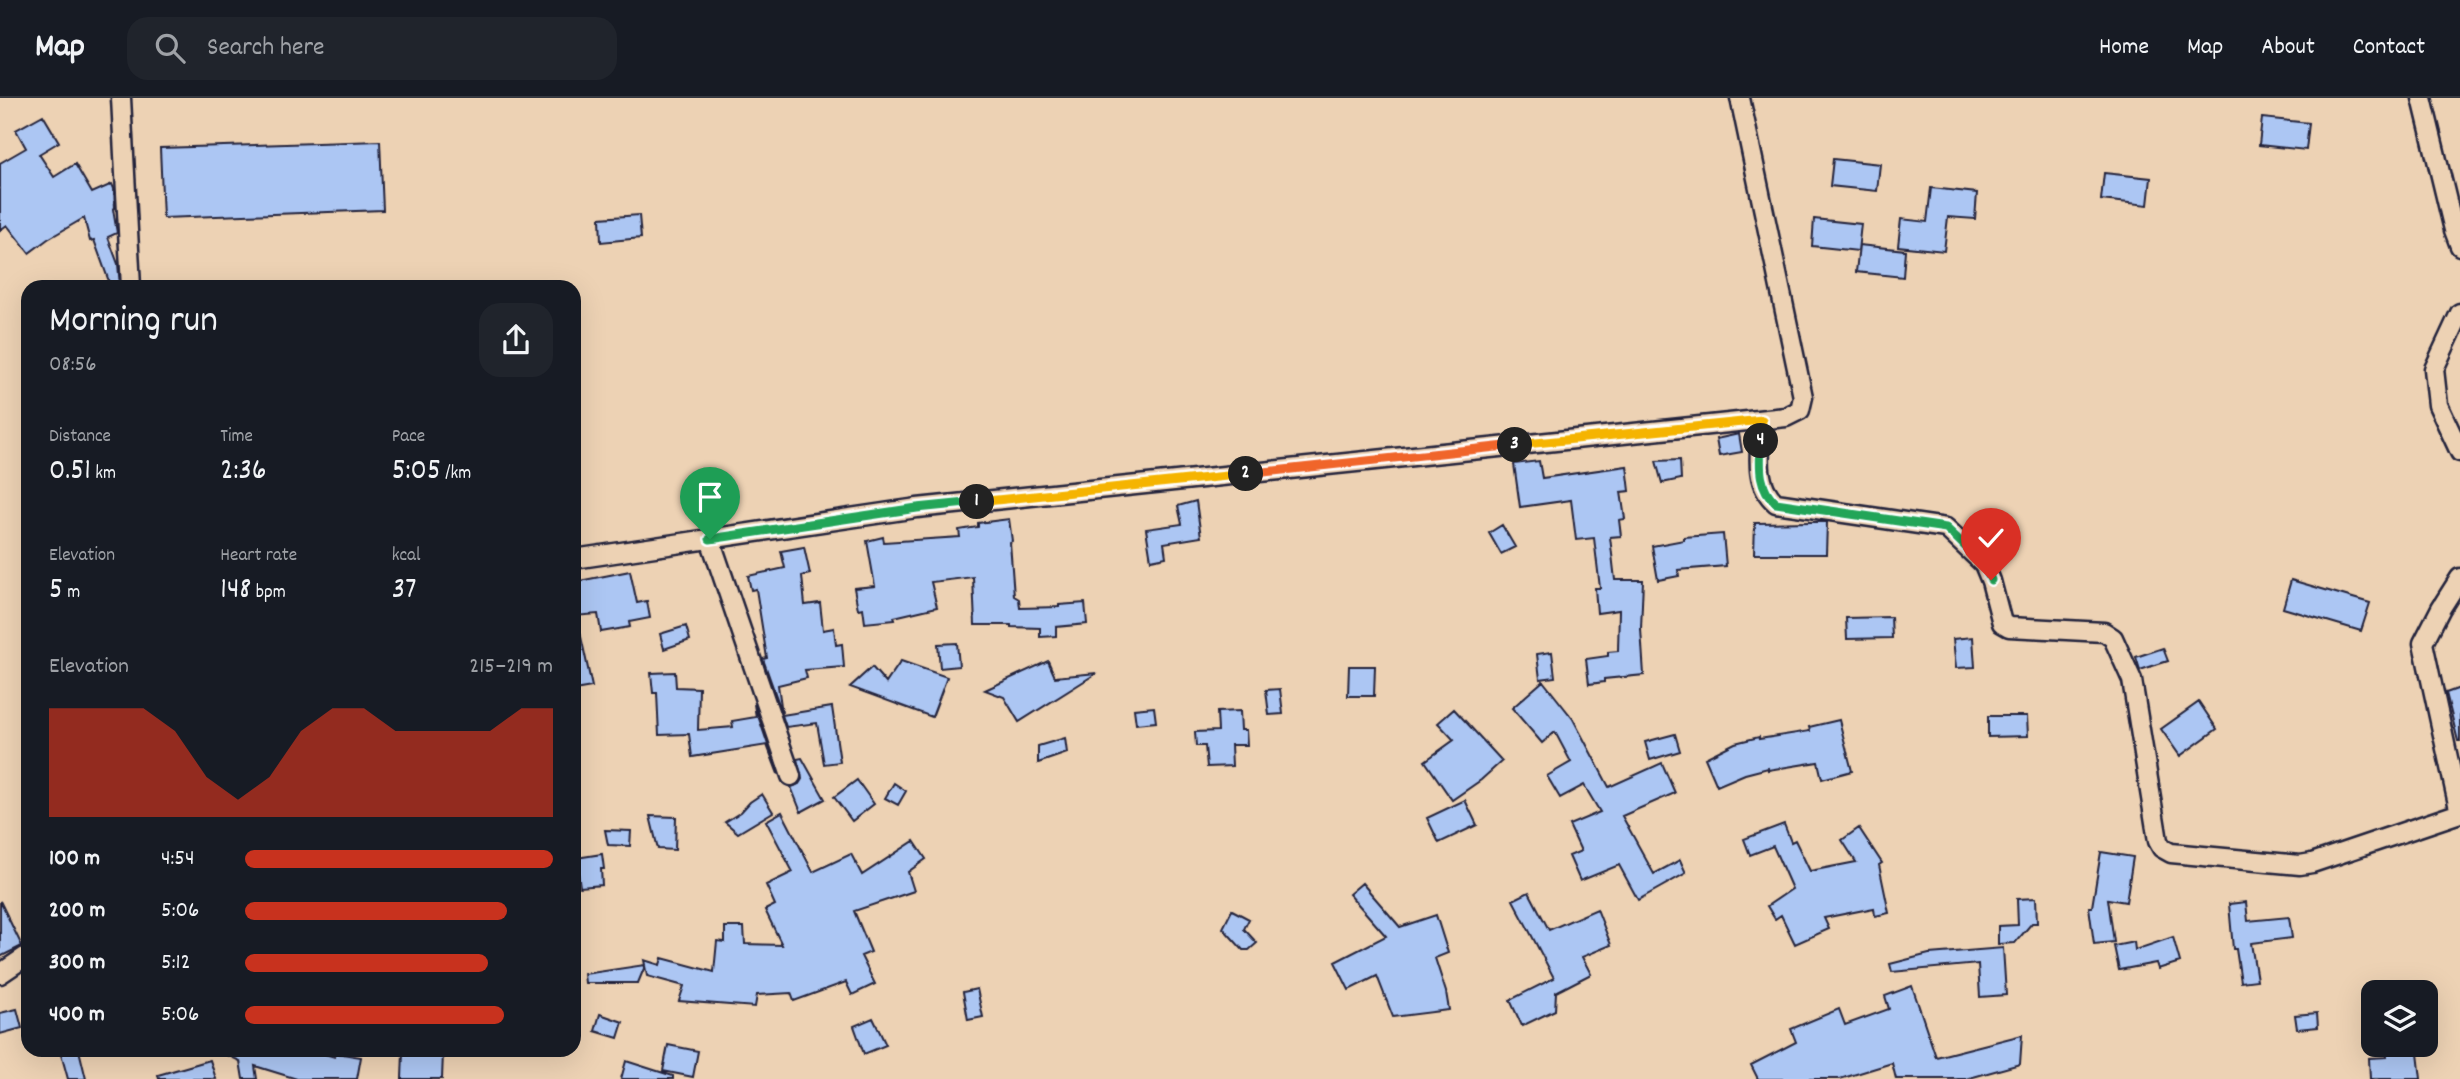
<!DOCTYPE html>
<meta charset="utf-8">
<style>
:root{--surface:#171b24;--page:#20242c;--text:#f1f3f6;--muted:#9ea1a6;--line:#363941;--accent:#c8321e}
body{margin:0;font-family:Dekko,sans-serif;background:var(--page);color:var(--text);height:100vh;display:flex;flex-direction:column;font-size:26px;white-space:nowrap}
*{box-sizing:border-box;margin:0}
p{font-size:23px;color:var(--muted)}
.icon{flex:none;width:38px;height:38px;fill:none;stroke:currentColor;stroke-width:2;stroke-linecap:round;stroke-linejoin:round}
.map{position:relative;flex:1;overflow:hidden}
.sheet{position:absolute;left:21px;top:182px;width:560px;height:777px;display:flex;flex-direction:column;background:var(--surface);border-radius:21px;box-shadow:0 7px 28px #0002}
.sheet>*{flex:none}
.buttons{position:absolute;left:2361px;top:882px;display:grid;gap:14px}
.buttons a{display:grid;place-items:center;width:77px;height:77px;border-radius:14px;background:var(--surface);box-shadow:0 7px 28px #0002;font-size:35px}
.pin{position:absolute;display:grid;place-items:center;width:60px;height:60px;color:#fff;margin:-72px -30px;border-radius:50% 50% 50% 0;rotate:-45deg;box-shadow:0 0 7px #0007}
.pin .icon{rotate:45deg}
.km{position:absolute;width:35px;height:35px;margin:-18px;border-radius:50%;background:#222;color:#fff;font-size:19px;line-height:35px;text-align:center}
.round{display:grid;place-items:center;flex:none;width:74px;height:74px;border-radius:21px;background:var(--page)}
.overview{display:flex;align-items:center;justify-content:space-between;height:119px;padding:0 28px}
h1{font-size:38px;font-weight:600;line-height:52px}
.stats{display:grid;grid-template-columns:repeat(3,1fr);gap:10px;height:119px;padding:7px 28px}
.stats div{display:grid;align-content:center}
.stats b{font-size:30px;font-weight:600}
.stats small{font-size:19px;font-weight:400}
.stats p{font-size:19px}
.chart{height:196px;padding:14px 28px}
.chart p{display:flex;justify-content:space-between}
.chart svg{width:100%;height:126px;margin-top:7px;fill:var(--accent);opacity:.7}
ul{padding:0 28px;list-style:none;font-size:23px}
li{display:grid;grid-template-columns:112px 84px 1fr;align-items:center;height:52px}
li i{height:18px;border-radius:9px;background:var(--accent)}
header{display:flex;align-items:center;gap:42px;box-sizing:border-box;height:98px;padding:0 35px;background:var(--surface);border-bottom:2px solid var(--line)}
header strong{font-size:33px}
nav{display:flex;gap:38px;margin-inline-start:auto;font-size:24px}
.search{width:490px;height:63px;background:var(--page);display:flex;align-items:center;gap:18px;box-sizing:border-box;padding:0 24px;border-radius:21px;color:var(--muted);font-size:26px}
.map>svg:first-child{display:block}
.building{fill:#acc6f3;stroke:#22223b;stroke-width:2}
.lines{fill:none;stroke-linecap:round;stroke-linejoin:round}
.street-casing{stroke:#22223b;stroke-width:23}
.street{stroke:#edd2b4;stroke-width:18}
.split-1-casing{stroke:#fff;stroke-width:14}
.split-2-casing{stroke:#fff;stroke-width:14}
.split-3-casing{stroke:#fff;stroke-width:14}
.split-4-casing{stroke:#fff;stroke-width:14}
.split-5-casing{stroke:#fff;stroke-width:14}
.split-1{stroke:#22a559;stroke-width:9}
.split-2{stroke:#f5b400;stroke-width:9}
.split-3{stroke:#f0652b;stroke-width:9}
.split-4{stroke:#f5b400;stroke-width:9}
.split-5{stroke:#22a559;stroke-width:9}
</style>
<header>
<strong>Map</strong>
<div class="search"><svg class="icon" aria-label="search" viewBox="0 0 24 24"><circle cx="10" cy="10" r="6"/><path d="M15 15l6 6"/></svg>Search here</div>
<nav><a>Home</a><a>Map</a><a>About</a><a>Contact</a></nav>
</header>
<div class="map">
<svg width="2460" height="981" viewBox="0 0 2460 981">
<rect width="100%" height="100%" fill="#edd2b4"/>
<filter id="ink" filterUnits="userSpaceOnUse"><feTurbulence type="fractalNoise" baseFrequency=".0143" numOctaves="2"/><feDisplacementMap in="SourceGraphic" scale="14" xChannelSelector="R" yChannelSelector="G"/><feConvolveMatrix kernelMatrix="1 2 1 2 8 2 1 2 1" color-interpolation-filters="sRGB"/></filter>
<g filter="url(#ink)">
<path class="building" d="M43 17 59 44 39 56 54 79 75 66 92 95 112 86 114 91 115 110 113 111 117 135 108 139 118 166 120 188 118 189H111L94 142 90 143 84 120 48 141 29 155 7 127 0 132V65L26 50 16 32Z
M2262 20 2309 25 2306 52 2259 47Z
M380 43 383 112 163 120 160 50Z
M1833 61 1880 66 1877 93 1830 88Z
M2104 75 2151 80 2148 107 2101 102Z
M1931 90 1977 95 1975 121 1948 119 1944 153 1898 148 1901 121 1927 124Z
M639 117 641 140 601 144 600 120Z
M1814 121 1861 126 1858 153 1812 148Z
M1859 147 1905 152 1903 179 1856 174Z
M1739 336 1742 354 1719 358 1716 341Z
M1680 362 1681 381 1662 385 1656 363Z
M1539 363 1542 380 1627 368 1630 393 1621 394 1625 421 1619 422 1621 438 1610 439 1615 482H1643L1641 531 1644 577 1604 581V584L1589 586 1586 561 1608 558V554L1618 553 1619 512 1597 515 1595 490H1600L1594 440 1576 442 1571 402 1520 409 1514 366Z
M1196 403 1201 439 1164 445 1166 459 1151 462 1146 431 1182 426 1178 408Z
M1009 421 1012 443 1010 444 1014 498 1019 501 1020 510 1059 509V507L1085 505 1087 526 1056 529V538L1040 539V530L1011 529V527H975L973 479 931 484 937 509 894 519 895 522 865 525 863 510 858 511 854 490 875 488 867 443 883 439 884 444 960 439 959 432 978 429V425Z
M1811 424H1827L1826 456H1754L1755 425Z
M1502 427 1515 449 1501 456 1489 435Z
M1723 436 1726 468 1678 472 1679 478 1658 482 1652 448 1684 442V439Z
M804 449 810 476 802 478 805 507 820 505 823 532 834 530 836 547 842 546 844 569 805 572 807 580 778 587 782 615 763 561 767 560 756 491 751 492 748 478 785 470 781 453Z
M630 473 637 505 647 503 650 520 629 524 630 529 601 534 598 516 574 518V484Z
M2291 482 2370 505 2361 533 2283 510Z
M1891 519 1892 540 1847 541 1846 520Z
M686 528 690 542 664 551 660 536Z
M580 534 592 589 574 592V535Z
M1973 539 1975 569 1956 570 1953 541Z
M957 545 959 568 940 570 938 546Z
M2163 550 2168 563 2140 572 2136 559Z
M1552 554 1555 579 1540 581 1537 556Z
M901 563 947 579 932 619 850 589 872 569 886 585Z
M1048 563 1055 579 1097 575 1019 624 1004 599 985 592Z
M1349 568H1375L1374 598H1348Z
M675 574 676 589 699 590 698 632 733 629 732 623 756 619 754 606 778 676 767 647 692 659 689 636 659 637 657 595H653L651 575Z
M1543 583 1573 621 1609 689 1662 665 1675 695 1622 718 1654 776 1680 762 1686 775 1638 802 1619 767 1580 783 1569 758 1581 753 1569 727 1600 714 1584 687 1560 700 1547 678 1571 664 1555 634 1542 645 1512 610Z
M2460 590V643H2458L2446 595Z
M1280 591 1283 616 1269 617 1266 592Z
M2199 604 2217 631 2180 658 2161 631Z
M832 609 840 664 824 666 817 625 786 629 782 617Z
M1154 609 1156 624 1136 626 1134 611Z
M1454 611 1502 663 1481 682 1452 702 1425 663 1454 642 1438 625Z
M1240 613 1241 632H1246L1247 647H1231L1232 668 1207 669 1205 648H1196L1195 634 1218 633 1217 614Z
M1988 618H2027L2028 638 1988 639Z
M1839 622 1852 673 1822 681 1818 664 1768 672V670L1745 676 1717 688 1705 660 1735 645 1759 639V641L1810 633 1809 629Z
M1675 636 1680 653 1650 662 1645 644Z
M1065 640 1067 655 1038 665V648Z
M802 660 825 701 801 714 791 689 799 686 802 681 797 661Z
M857 682 874 706 852 723 834 699Z
M894 685 906 693 898 707 885 700Z
M762 696 773 714 738 735 725 724 741 714 750 704Z
M1465 702 1477 727 1439 745 1427 720Z
M782 714 813 774 851 756 862 777 914 743 926 761 908 774 914 793 854 813 871 854 861 858 875 886 852 897 846 884 794 903 791 895 757 897 755 909 679 903 684 888 647 878 645 868 638 885H585L584 876 645 867 644 862 660 867 662 860 714 874 717 843 725 844V829H744L745 846 782 847 765 812 775 807 766 787 793 774 766 723Z
M650 718 676 719 675 752 658 751Z
M1784 726 1791 744 1795 742 1810 773 1856 764 1842 742 1859 730 1882 765 1879 767 1889 815 1875 818 1874 810 1824 820 1829 831 1795 846 1781 817 1775 821 1767 808 1792 791 1773 748 1750 757 1744 741Z
M605 732 631 733 630 748 608 747Z
M2101 754 2133 759 2126 804 2108 801 2114 844 2094 846 2089 809H2092Z
M602 756 604 771H601L602 787 580 789 576 760Z
M1362 785 1400 829 1436 817 1448 855 1435 860 1446 894 1449 912 1393 919 1377 878 1349 892 1335 864 1386 838 1349 796Z
M1529 794 1549 832 1597 811 1611 847 1582 859 1591 876 1556 894 1555 912 1522 928 1510 902 1554 880 1513 802Z
M2036 800 2037 825H2032L2015 845 1998 846V828L2018 827 2017 801Z
M0 803 22 848 0 859Z
M2246 804 2248 823 2289 819 2292 840 2251 845 2257 882 2241 884 2236 851H2233L2229 806Z
M1232 812 1249 821 1244 831 1257 845 1249 852H1243L1223 830Z
M2173 839 2180 864 2158 871 2156 865 2119 872 2114 848 2134 844 2135 852Z
M2003 850 2006 897 1980 899 1978 866 1892 874 1890 866 1929 856Z
M1912 888 1936 959 2022 937 2020 966 1966 981H1896L1892 965 1840 981H1758L1751 967 1796 944 1791 931 1839 911 1845 927 1889 911 1885 898Z
M977 891 983 919 968 922 963 894Z
M17 911 22 930 0 936V915Z
M2317 915 2318 929 2297 931 2295 917Z
M600 916 623 924 618 940 595 933Z
M873 920 886 947 864 956 854 928Z
M668 947 698 953 693 979 663 973Z
M2386 947H2417L2421 981H2370L2369 960 2387 959Z
M60 952H79L86 981H68Z
M216 952H311L335 959 336 955 361 959 357 981H297L255 968 257 981H243L240 963Z
M403 954 443 955 442 981H402Z
M210 962 216 981H159L158 977Z
M626 963 673 978V981H621Z"/>
<g class="lines">
<g class="street-casing">
<path id="street" d="M121 0 131 189
M2422 0 2454 132 2460 148
M2460 215 2434 271 2438 307 2460 354
M1762 322C1761 349 1752 385 1776 405L1946 430 1984 466 1991 483 2002 525 2009 529 2104 534 2113 540 2132 582 2158 743 2162 750 2171 755 2300 767 2312 765 2460 715 2423 545 2441 510 2460 480
M710 441 791 678
M574 461 917 410 1786 319 1800 312 1803 299 1740 0
M0 876 28 857"/>
</g>
<use href="#street" class="street"/>
</g>
</g>
<g class="lines" filter="url(#ink)">
<g class="split-1-casing">
<path id="split-1" d="M710 441 917 410 977 404"/>
</g>
<g class="split-2-casing">
<path id="split-2" d="M977 404 1246 376"/>
</g>
<g class="split-3-casing">
<path id="split-3" d="M1246 376 1515 347"/>
</g>
<g class="split-4-casing">
<path id="split-4" d="M1515 347 1762 322 1761 343"/>
</g>
<g class="split-5-casing">
<path id="split-5" d="M1761 343C1760 366 1757 389 1776 405L1946 430 1984 466 1991 482"/>
</g>
<use href="#split-1" class="split-1"/>
<use href="#split-2" class="split-2"/>
<use href="#split-3" class="split-3"/>
<use href="#split-4" class="split-4"/>
<use href="#split-5" class="split-5"/>
</g>
</svg>
<div class="buttons">
<a><svg class="icon" aria-label="layers" viewBox="0 0 24 24"><path d="M12 4l9 5-9 5-9-5zM3 14l9 5 9-5"/></svg></a>
</div>
<div class="pin" style="left:710px;top:441px;background:#1e9e55"><svg class="icon" aria-label="arrive" viewBox="0 0 24 24"><path d="M6 21V4h12l-3 4 3 4H6"/></svg></div>
<div class="pin" style="left:1991px;top:482px;background:#d93025"><svg class="icon" aria-label="check" viewBox="0 0 24 24"><path d="M5 12l5 5 9-10"/></svg></div>
<b class="km" style="left:977px;top:404px">1</b>
<b class="km" style="left:1246px;top:376px">2</b>
<b class="km" style="left:1515px;top:347px">3</b>
<b class="km" style="left:1761px;top:343px">4</b>
<section class="sheet">
<div class="overview"><div><h1>Morning run</h1><p>08:56</p></div><a class="round"><svg class="icon" aria-label="share" viewBox="0 0 24 24"><path d="M12 15V3M7 8l5-5 5 5M5 13v7h14v-7"/></svg></a></div>
<div class="stats">
<div><p>Distance</p><b>0.51<small> km</small></b></div>
<div><p>Time</p><b>2:36</b></div>
<div><p>Pace</p><b>5:05<small> /km</small></b></div>
</div>
<div class="stats">
<div><p>Elevation</p><b>5<small> m</small></b></div>
<div><p>Heart rate</p><b>148<small> bpm</small></b></div>
<div><p>kcal</p><b>37</b></div>
</div>
<div class="chart"><p><span>Elevation</span>215–219 m</p>
<svg viewBox="0 0 160 44" preserveAspectRatio="none"><path d="M0 44V6L10 6L20 6L30 6L40 14L50 30L60 38L70 30L80 14L90 6L100 6L110 14L120 14L130 14L140 14L150 6L160 6V44z"/></svg>
</div>
<ul>
<li><b>100 m</b>4:54<i style="width:100%"></i></li>
<li><b>200 m</b>5:06<i style="width:85%"></i></li>
<li><b>300 m</b>5:12<i style="width:79%"></i></li>
<li><b>400 m</b>5:06<i style="width:84%"></i></li>
</ul>
</section>
</div>
